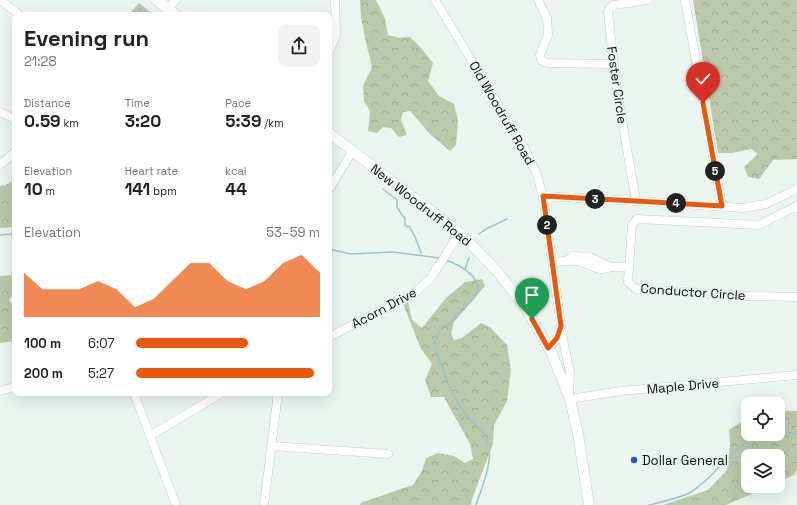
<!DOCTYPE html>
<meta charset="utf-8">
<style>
:root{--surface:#fff;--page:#f2f2f2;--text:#202124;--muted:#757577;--accent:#ea580c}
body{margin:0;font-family:"Space Grotesk",sans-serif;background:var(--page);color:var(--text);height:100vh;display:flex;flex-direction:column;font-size:15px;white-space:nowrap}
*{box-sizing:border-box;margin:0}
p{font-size:13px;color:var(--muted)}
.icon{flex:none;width:22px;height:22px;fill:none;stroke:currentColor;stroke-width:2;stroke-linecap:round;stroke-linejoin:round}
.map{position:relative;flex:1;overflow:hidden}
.drawer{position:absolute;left:12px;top:12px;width:320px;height:384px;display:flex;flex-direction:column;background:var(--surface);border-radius:8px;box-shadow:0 4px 16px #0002}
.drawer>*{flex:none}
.tools{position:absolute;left:741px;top:397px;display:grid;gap:8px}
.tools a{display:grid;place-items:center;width:44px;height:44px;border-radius:8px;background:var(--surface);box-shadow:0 4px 16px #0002;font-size:20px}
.pin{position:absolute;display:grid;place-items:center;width:34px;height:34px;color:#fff;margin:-41px -17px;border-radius:50% 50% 50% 0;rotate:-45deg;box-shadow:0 0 4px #0007}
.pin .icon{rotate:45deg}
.km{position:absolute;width:20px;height:20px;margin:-10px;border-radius:50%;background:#222;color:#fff;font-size:11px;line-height:20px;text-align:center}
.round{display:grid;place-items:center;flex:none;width:42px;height:42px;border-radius:8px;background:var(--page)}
.overview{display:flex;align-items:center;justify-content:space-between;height:68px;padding:0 12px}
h1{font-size:22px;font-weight:800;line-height:30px}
.metrics{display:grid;grid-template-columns:repeat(3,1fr);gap:6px;height:68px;padding:4px 12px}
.metrics div{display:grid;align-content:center}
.metrics b{font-size:17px;font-weight:800}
.metrics small{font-size:11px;font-weight:400}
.metrics p{font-size:11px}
.chart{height:112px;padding:8px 12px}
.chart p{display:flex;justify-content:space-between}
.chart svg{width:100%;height:72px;margin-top:4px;fill:var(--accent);opacity:.7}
ul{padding:0 12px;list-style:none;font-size:13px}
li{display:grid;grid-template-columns:64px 48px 1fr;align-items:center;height:30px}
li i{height:10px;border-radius:5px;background:var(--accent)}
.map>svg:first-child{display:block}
.forest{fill:url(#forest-crowns)}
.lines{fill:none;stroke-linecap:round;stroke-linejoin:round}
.stream{stroke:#9ac4cb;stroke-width:1.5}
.minor-casing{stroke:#c1ccc7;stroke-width:9}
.major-casing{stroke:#c1ccc7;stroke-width:11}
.minor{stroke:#fff;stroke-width:8}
.major{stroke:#fff;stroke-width:10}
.route-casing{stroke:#fff;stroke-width:8}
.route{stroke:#ea580c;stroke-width:5}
.poi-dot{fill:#3451c2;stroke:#eaf5f0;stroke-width:1.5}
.labels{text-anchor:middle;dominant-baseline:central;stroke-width:3.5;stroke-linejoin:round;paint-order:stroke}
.street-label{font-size:13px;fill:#0a0e0d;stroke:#eaf5f0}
.poi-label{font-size:13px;fill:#0a0e0d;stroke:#eaf5f0;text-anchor:start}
</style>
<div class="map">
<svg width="797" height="505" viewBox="0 0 797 505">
<defs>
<pattern id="forest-crowns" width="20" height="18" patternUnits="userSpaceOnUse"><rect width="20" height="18" fill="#bac9aa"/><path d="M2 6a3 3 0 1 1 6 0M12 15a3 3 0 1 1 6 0" fill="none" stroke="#9fab91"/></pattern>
</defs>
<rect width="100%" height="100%" fill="#eaf5f0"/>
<path class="forest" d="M360 0H376L385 19 388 35 399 38 410 37 421 48 433 63 428 81 439 96 454 104 458 120 456 145 450 151 431 135 410 111 403 112 401 120 407 135 399 137 391 128 383 127 377 133 368 131 370 111 364 101 363 86 372 67 365 38 361 17Z
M693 0H797V159L773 160 759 179 748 177 744 167 758 154 751 149 732 153H718Z
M139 3 154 15H128Z
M15 179V227L0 228V186L6 185Z
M15 275V295H13L9 300 12 304 15 306V341L0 343V276Z
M482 279 485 286 454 322 451 334 454 340 462 338 481 323 490 327 507 345 511 370 507 401 494 425 493 444 472 499 471 505H360L362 502C380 497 396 490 413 485L422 471 426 458 438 453 454 456 465 463 473 459 470 444 444 397H431L425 380 432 364 421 349 403 304 408 302 412 320 422 328 446 298 465 282Z
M778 411H797V470L794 475 778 482V456H748V486H770L726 505H663L708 490 727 470 730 445 729 430 748 418V434H778Z"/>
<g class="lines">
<path class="stream" d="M140 9 142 15
M383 189 397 200V207C400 211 401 215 405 218V225L407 227 409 226 415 237 421 253
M479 234 486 229 507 219
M0 235 15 234
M329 249 351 254 393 252 440 258
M446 260C460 265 488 280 474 298 470 303 464 306 460 311 456 315 452 320 449 325L442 326C440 331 436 337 435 343 435 354 454 399 461 408 469 419 481 428 487 440 495 458 482 487 476 505
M465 269 469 258
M778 431 797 434
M649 505C662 502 680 498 691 492 716 477 735 442 763 434"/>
<g class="minor-casing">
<path id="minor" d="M0 0 20 15
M435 0 524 147 537 175 543 196 561 326 557 338 549 348
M538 0 547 18 548 35 540 55 542 61 548 63 613 64
M685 0 722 206
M168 9 176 0
M329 52 336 36 335 0
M0 112 15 119
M0 165 15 152
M329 189 352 152
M543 196 636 201 743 208 766 204 797 189
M636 201 616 85 608 12 610 8 614 5 648 0
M797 206 759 225 637 219 632 225 628 282 636 289 747 296 797 297
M553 263C562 261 572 259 581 262 594 265 596 273 611 267L590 257 573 256 568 260
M611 267H629
M561 330 570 373 569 396
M329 337 416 292 430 279 460 233
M0 391 15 387
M134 393 176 505
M570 399 621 391 797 375
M151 435 222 393
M272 446 388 454
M264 505 277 401V393"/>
</g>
<g class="major-casing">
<path id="major" d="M156 0 176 15
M329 133 460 233 497 271 527 310 551 352 570 399 578 434 589 505"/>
</g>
<use href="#minor" class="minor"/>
<use href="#major" class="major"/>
</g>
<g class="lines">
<g class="route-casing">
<path id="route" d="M532 319 548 348 557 338 561 326 543 196 636 201 722 206 703 103"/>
</g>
<use href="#route" class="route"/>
</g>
<circle class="poi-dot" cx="634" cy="460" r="4"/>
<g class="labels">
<g class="street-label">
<text transform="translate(617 85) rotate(82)">Foster Circle</text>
<text transform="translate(502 113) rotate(60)">Old Woodruff Road</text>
<text transform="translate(421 205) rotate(38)">New Woodruff Road</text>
<text transform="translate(693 292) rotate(4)">Conductor Circle</text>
<text transform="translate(384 308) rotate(-28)">Acorn Drive</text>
<text transform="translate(683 386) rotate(-5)">Maple Drive</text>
</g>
<g class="poi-label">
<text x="642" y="460">Dollar General</text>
</g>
</g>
</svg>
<div class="tools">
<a><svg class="icon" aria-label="locate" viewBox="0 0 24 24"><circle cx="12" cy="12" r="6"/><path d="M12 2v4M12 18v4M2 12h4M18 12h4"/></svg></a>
<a><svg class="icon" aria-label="layers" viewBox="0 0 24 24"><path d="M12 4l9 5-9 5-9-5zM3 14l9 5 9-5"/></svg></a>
</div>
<div class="pin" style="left:532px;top:319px;background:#1e9e55"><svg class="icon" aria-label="arrive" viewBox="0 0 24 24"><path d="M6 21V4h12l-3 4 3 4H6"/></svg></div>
<div class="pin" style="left:703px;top:103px;background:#d93025"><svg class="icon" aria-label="check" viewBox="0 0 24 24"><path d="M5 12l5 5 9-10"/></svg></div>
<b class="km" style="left:547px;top:225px">2</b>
<b class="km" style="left:595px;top:199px">3</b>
<b class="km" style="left:676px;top:203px">4</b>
<b class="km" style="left:715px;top:171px">5</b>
<section class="drawer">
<div class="overview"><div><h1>Evening run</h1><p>21:28</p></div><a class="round"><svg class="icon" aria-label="share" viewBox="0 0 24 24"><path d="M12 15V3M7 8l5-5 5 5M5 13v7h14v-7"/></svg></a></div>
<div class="metrics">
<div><p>Distance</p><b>0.59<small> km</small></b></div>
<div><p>Time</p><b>3:20</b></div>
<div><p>Pace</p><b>5:39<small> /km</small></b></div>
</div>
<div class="metrics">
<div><p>Elevation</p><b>10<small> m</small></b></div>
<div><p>Heart rate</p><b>141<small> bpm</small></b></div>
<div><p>kcal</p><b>44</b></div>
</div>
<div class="chart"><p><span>Elevation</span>53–59 m</p>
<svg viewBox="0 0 160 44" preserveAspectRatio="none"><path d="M0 44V17L10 27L20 27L30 27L40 22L50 27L60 38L70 33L80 22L90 11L100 11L110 22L120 27L130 22L140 11L150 6L160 17V44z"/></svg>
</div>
<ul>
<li><b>100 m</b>6:07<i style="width:61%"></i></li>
<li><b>200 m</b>5:27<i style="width:97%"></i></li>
</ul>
</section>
</div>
